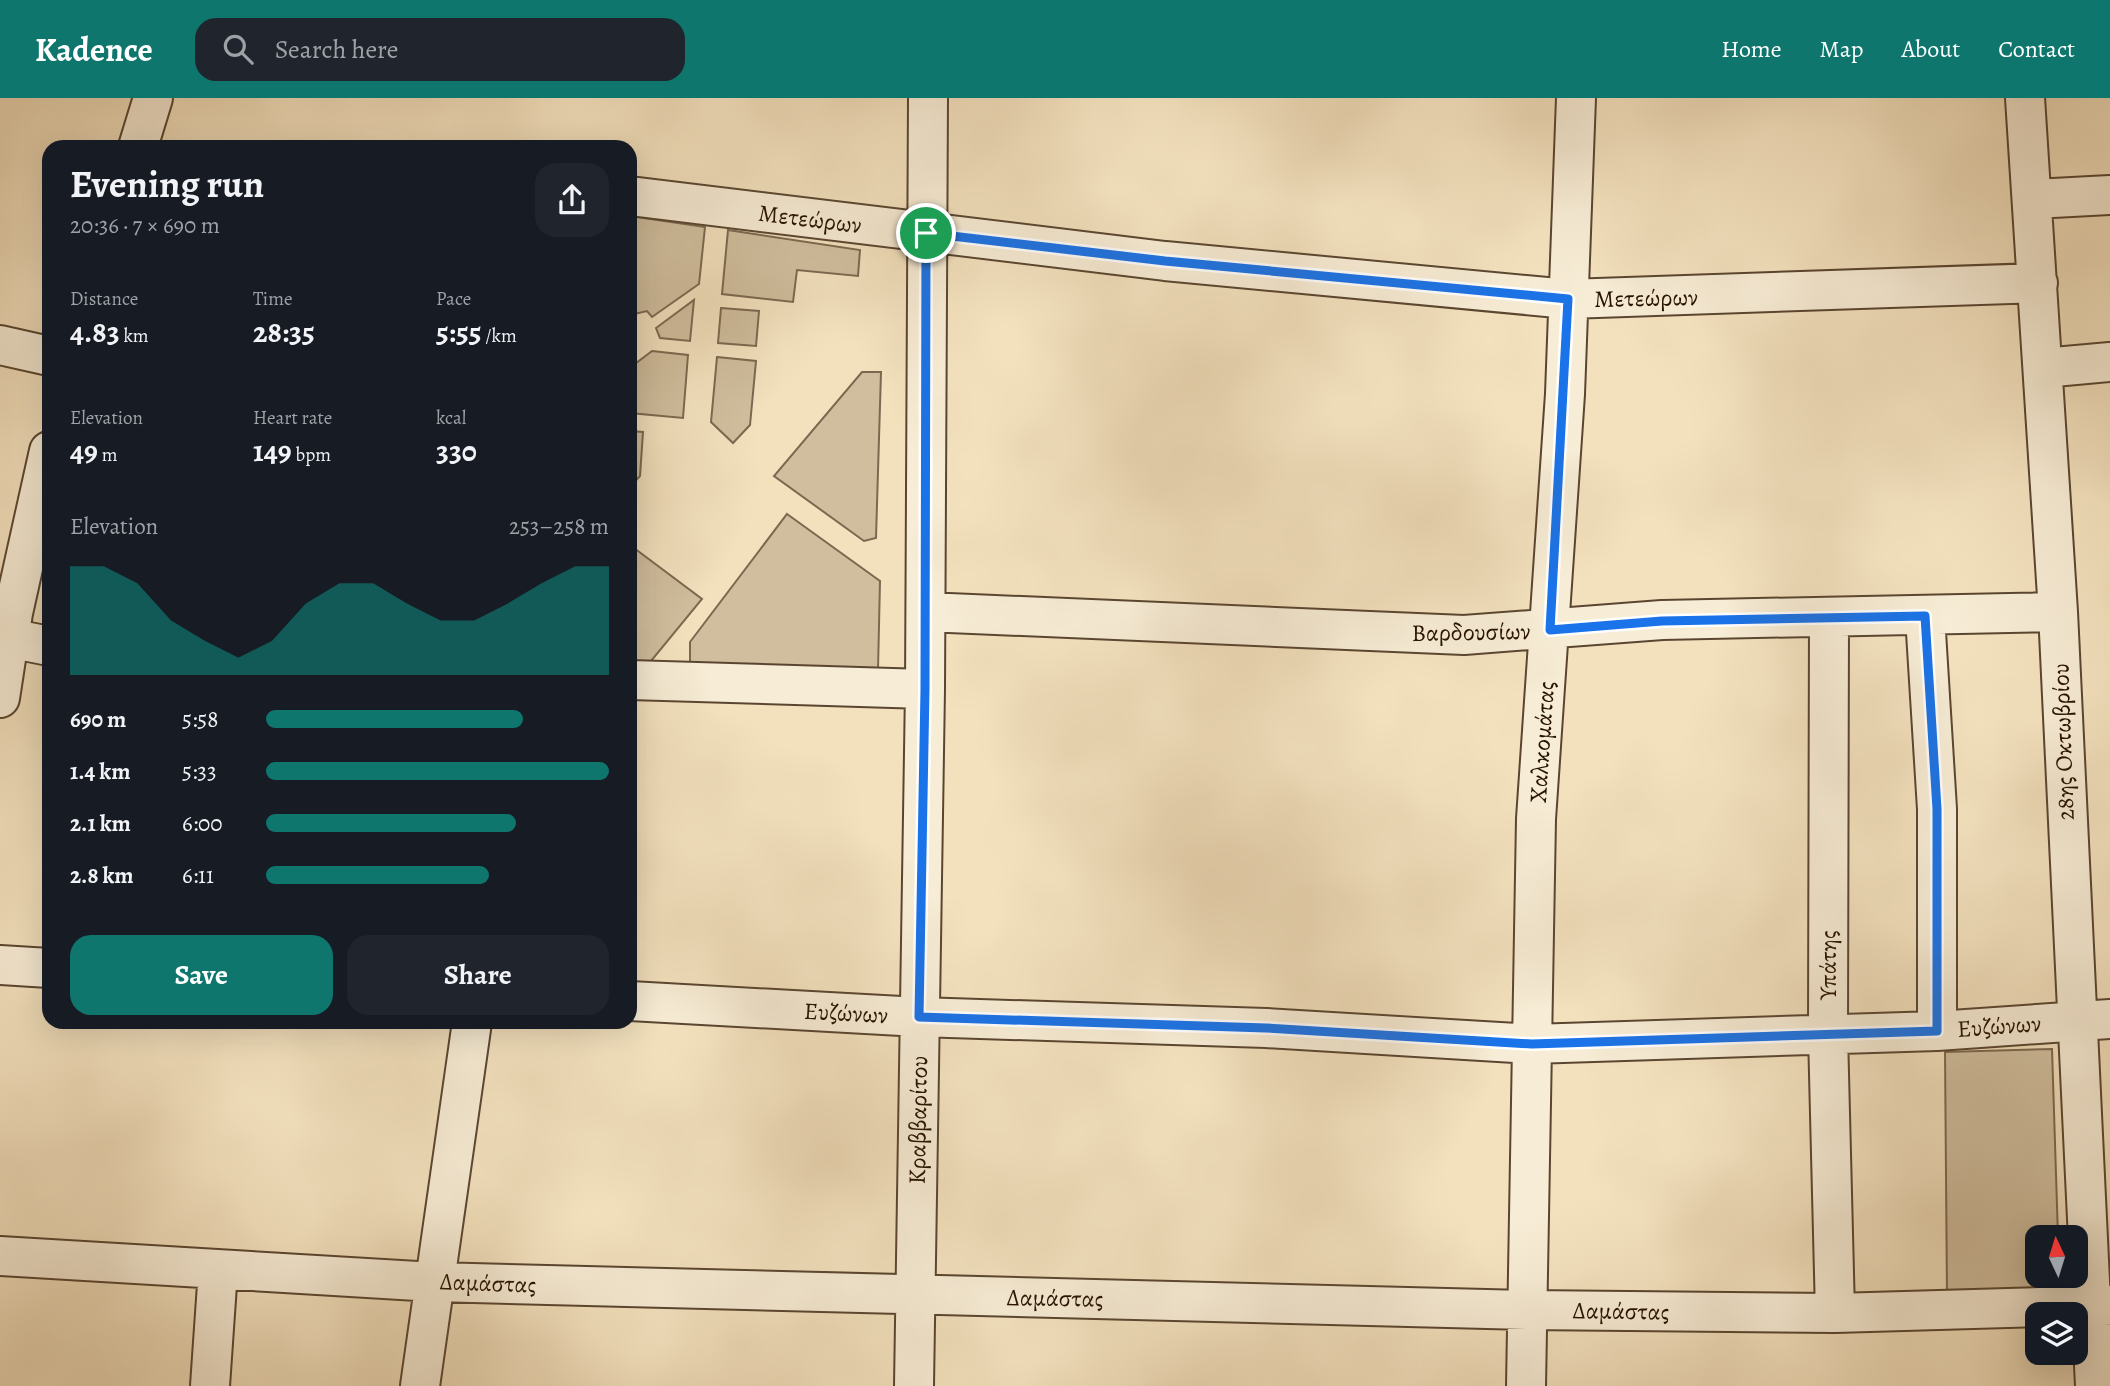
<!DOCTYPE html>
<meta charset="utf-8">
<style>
:root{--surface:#171b24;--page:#20242c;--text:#f1f3f6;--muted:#9ea1a6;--accent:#0f766e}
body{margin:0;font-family:Alegreya,serif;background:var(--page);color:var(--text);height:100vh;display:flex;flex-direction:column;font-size:26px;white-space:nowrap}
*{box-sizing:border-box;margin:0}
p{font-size:23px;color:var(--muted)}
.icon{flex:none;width:38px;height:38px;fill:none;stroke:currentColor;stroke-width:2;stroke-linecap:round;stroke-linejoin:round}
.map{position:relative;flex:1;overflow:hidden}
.sheet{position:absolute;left:42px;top:42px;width:595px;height:889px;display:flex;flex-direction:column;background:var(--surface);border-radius:21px;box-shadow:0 7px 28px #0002}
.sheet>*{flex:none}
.needle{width:46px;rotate:356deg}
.buttons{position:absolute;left:2025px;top:1127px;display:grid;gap:14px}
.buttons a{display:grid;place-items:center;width:63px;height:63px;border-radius:14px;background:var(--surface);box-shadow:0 7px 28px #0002;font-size:35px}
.pin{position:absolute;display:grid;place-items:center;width:60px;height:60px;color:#fff;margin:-30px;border:4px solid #fff;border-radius:50%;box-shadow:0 2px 7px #0007}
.round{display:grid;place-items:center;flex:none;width:74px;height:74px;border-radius:21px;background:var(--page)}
.headline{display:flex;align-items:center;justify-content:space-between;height:119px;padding:0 28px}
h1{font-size:38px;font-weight:700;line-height:52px}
.stats{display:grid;grid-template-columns:repeat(3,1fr);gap:10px;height:119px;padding:7px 28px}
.stats div{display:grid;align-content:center}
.stats b{font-size:30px;font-weight:700}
.stats small{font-size:19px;font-weight:400}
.stats p{font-size:19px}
.chart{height:196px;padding:14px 28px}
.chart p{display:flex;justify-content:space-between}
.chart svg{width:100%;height:126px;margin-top:7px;fill:var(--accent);opacity:.7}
.primary-button{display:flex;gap:14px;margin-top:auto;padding:14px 28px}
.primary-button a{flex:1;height:80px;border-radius:21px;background:var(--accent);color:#fff;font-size:28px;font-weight:700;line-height:80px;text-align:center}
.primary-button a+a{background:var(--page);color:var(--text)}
ul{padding:0 28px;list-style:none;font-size:23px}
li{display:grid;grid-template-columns:112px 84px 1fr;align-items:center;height:52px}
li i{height:18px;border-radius:9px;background:var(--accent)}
header{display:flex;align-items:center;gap:42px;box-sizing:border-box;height:98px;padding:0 35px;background:var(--accent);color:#fff}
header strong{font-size:33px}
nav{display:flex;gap:38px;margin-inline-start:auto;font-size:24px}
.search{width:490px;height:63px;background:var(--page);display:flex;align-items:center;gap:18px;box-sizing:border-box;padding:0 24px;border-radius:21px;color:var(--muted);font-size:26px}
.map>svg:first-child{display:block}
.green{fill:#d0be9e;stroke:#7c6850;stroke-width:2}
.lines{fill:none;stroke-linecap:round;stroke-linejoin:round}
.minor-casing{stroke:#5a4630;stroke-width:42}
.minor{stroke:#f7ecd5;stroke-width:38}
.route-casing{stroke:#fff;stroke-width:14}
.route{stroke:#1a73e8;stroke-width:9}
.labels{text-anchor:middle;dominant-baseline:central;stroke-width:5;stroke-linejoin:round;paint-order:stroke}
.street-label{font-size:24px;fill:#271201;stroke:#f7ecd5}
</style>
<header>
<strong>Kadence</strong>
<div class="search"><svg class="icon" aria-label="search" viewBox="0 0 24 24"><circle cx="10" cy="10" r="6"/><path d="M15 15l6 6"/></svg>Search here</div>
<nav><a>Home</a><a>Map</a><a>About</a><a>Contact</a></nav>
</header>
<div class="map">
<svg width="2110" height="1288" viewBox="0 0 2110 1288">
<rect width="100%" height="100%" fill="#f3e1be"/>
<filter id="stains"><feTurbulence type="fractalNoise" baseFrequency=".00286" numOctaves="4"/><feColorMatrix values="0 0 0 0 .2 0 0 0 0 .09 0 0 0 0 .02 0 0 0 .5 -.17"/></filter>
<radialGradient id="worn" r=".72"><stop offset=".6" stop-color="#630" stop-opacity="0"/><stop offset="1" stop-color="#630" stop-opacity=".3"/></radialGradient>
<path class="green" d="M630 118 705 129 699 186 652 219 647 213 630 217Z
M728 132 860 152 858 178 797 172 793 204 722 196Z
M694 202 690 243 660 240 656 230Z
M721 210 759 213 756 248 718 245Z
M652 253 688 257 683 320 630 315 631 269Z
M717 259 756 263 750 327 733 345 711 324Z
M862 274H881L876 440 864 443 774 378Z
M630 333 643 334 640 378 630 389Z
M787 416 880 483 878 572 690 566V544Z
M630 447 702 501 642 574H630Z
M2052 951 2058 1139H2037V1178H2059L2060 1193 1947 1198 1945 954Z"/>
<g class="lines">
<g class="minor-casing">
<path id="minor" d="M2025 0 2058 514 2095 1288
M138 49 153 0
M630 98 1165 163 1568 201 2038 185
M2034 101 2110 97
M0 247 49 258
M2043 270 2110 264
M926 514 1464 537 1662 522 2058 514
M1925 518 1937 711V933
M1829 519 1828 936 1835 1215
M9 540 49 548
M630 582 925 591
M0 600 13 515 49 353
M0 867 49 870
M630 903 919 919 1266 930 1532 946 1937 933 2110 921
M0 1158 434 1184 1527 1212 1835 1215 2110 1207
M210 1288 218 1172
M420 1288 472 924
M914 1288 925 591 928 0
M1526 1288 1536 721 1565 296 1576 0"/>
</g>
<use href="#minor" class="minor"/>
</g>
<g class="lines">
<g class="route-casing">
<path id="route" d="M926 135 1165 163 1568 201 1550 532 1662 523 1925 518 1937 711V933L1532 946 1266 930 919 919 925 591Z"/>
</g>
<use href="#route" class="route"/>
</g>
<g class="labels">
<g class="street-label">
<text transform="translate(810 121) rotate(7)">Μετεώρων</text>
<text transform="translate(1646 200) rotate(-1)">Μετεώρων</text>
<text transform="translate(1471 534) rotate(-1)">Βαρδουσίων</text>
<text transform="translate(1542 644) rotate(-86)">Χαλκομάτας</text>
<text transform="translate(2063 644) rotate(-92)">28ης Οκτωβρίου</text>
<text transform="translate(1828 867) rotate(-90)">Υπάτης</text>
<text transform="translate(846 915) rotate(3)">Ευζώνων</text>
<text transform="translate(1999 928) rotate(-4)">Ευζώνων</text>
<text transform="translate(918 1022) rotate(-89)">Κραββαρίτου</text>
<text transform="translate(488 1185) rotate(2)">Δαμάστας</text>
<text transform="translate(1055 1200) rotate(1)">Δαμάστας</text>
<text transform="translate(1621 1213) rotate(1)">Δαμάστας</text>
</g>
</g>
<rect width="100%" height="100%" filter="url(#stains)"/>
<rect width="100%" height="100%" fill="url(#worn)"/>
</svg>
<div class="buttons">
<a><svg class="needle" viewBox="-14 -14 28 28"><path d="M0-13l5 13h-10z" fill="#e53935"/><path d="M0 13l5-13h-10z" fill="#9ea1a6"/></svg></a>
<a><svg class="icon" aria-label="layers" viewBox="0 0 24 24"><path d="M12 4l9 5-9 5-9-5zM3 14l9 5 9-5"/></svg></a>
</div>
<div class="pin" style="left:926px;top:135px;background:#1e9e55"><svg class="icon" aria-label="arrive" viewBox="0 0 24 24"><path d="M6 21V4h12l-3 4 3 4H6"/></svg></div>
<section class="sheet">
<div class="headline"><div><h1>Evening run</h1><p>20:36 · 7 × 690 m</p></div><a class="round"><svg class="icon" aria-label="share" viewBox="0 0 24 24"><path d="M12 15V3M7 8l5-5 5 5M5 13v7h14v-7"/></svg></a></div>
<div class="stats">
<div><p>Distance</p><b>4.83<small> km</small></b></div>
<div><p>Time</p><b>28:35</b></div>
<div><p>Pace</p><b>5:55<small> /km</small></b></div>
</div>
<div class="stats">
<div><p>Elevation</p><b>49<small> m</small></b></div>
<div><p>Heart rate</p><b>149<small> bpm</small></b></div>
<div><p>kcal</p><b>330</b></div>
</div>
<div class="chart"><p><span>Elevation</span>253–258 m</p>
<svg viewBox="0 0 160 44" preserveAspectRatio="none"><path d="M0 44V6L10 6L20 12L30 25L40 32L50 38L60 32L70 19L80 12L90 12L100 19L110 25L120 25L130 19L140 12L150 6L160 6V44z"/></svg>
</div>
<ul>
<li><b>690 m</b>5:58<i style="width:75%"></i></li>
<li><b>1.4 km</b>5:33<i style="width:100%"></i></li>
<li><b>2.1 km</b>6:00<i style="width:73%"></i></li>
<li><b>2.8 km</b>6:11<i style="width:65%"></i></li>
</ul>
<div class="primary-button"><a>Save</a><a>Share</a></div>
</section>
</div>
